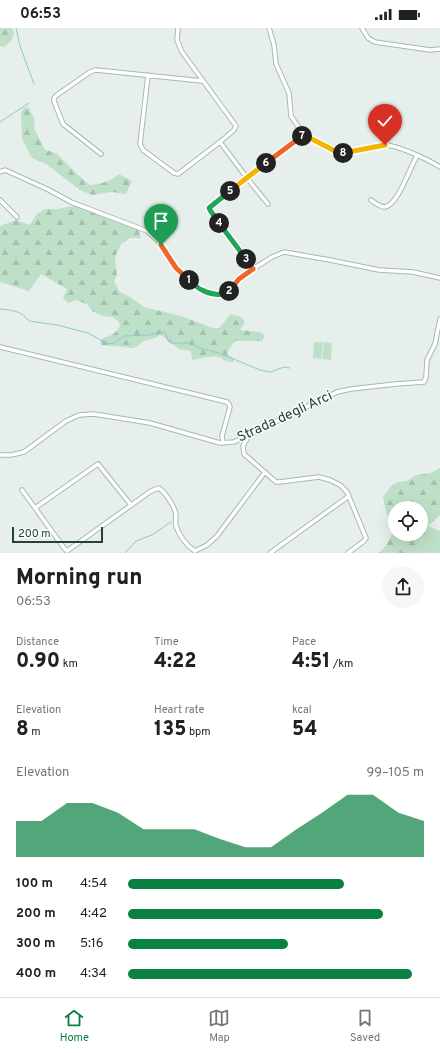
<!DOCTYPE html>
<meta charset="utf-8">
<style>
:root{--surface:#fff;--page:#f6f6f6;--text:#202124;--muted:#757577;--line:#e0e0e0;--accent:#0b8043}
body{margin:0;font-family:Overpass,sans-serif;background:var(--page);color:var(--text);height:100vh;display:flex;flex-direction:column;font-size:15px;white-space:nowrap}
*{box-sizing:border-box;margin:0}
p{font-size:13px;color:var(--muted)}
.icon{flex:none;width:22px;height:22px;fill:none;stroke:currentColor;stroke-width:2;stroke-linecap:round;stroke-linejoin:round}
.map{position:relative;height:525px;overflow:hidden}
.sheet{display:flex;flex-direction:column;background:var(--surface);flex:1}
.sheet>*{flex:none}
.tools{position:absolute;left:388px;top:473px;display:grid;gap:8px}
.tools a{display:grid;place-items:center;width:40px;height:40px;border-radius:50%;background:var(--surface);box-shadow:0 4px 16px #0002;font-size:20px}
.scale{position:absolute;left:12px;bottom:10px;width:91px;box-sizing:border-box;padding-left:4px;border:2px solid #24423a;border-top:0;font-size:11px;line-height:14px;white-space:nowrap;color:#24423a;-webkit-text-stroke:3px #f7fbf9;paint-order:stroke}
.pin{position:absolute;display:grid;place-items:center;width:34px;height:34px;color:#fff;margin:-41px -17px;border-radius:50% 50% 50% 0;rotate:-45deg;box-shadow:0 0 4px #0007}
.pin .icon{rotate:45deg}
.km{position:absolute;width:20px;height:20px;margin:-10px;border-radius:50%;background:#222;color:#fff;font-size:11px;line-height:20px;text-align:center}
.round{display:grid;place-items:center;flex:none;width:42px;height:42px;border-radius:21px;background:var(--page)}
.headline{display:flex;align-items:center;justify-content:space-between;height:68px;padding:0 16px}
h1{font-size:22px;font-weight:800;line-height:30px}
.stats{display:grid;grid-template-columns:repeat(3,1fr);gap:6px;height:68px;padding:4px 16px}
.stats div{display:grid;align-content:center}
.stats b{font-size:20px;font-weight:800}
.stats small{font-size:11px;font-weight:400}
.stats p{font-size:11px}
.chart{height:112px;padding:8px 16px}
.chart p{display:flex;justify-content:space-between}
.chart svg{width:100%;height:72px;margin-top:4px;fill:var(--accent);opacity:.7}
ul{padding:0 16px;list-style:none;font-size:13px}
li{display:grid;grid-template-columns:64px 48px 1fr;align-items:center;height:30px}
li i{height:10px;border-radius:5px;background:var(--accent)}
.status{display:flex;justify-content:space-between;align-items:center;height:28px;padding:0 20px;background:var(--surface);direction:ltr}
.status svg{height:11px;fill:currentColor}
.tab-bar{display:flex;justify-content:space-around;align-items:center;height:56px;border-top:1px solid var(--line);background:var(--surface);font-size:11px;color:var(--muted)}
.tab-bar a{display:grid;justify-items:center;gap:2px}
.tab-bar .selected{color:var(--accent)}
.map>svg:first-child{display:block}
.green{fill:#bfe0c8}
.forest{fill:url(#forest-firs)}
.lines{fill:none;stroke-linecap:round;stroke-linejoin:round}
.stream{stroke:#8ec9d4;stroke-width:1}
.street-casing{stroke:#a8b8b2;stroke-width:5.5}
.street{stroke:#fff;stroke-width:3.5}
.split-1-casing{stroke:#fff;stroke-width:8}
.split-2-casing{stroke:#fff;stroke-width:8}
.split-3-casing{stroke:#fff;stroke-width:8}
.split-4-casing{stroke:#fff;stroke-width:8}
.split-5-casing{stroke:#fff;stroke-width:8}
.split-6-casing{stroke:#fff;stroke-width:8}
.split-7-casing{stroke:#fff;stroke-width:8}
.split-8-casing{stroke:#fff;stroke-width:8}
.split-9-casing{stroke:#fff;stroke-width:8}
.split-1{stroke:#f0652b;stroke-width:5}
.split-2{stroke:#22a559;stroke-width:5}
.split-3{stroke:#f0652b;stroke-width:5}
.split-4{stroke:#22a559;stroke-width:5}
.split-5{stroke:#22a559;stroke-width:5}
.split-6{stroke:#f5b400;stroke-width:5}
.split-7{stroke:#f0652b;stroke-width:5}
.split-8{stroke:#f5b400;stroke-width:5}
.split-9{stroke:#f5b400;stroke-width:5}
.labels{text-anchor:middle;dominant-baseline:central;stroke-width:3;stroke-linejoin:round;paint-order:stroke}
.street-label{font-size:14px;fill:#24423a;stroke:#f7fbf9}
</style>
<div class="status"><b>06:53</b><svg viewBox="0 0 49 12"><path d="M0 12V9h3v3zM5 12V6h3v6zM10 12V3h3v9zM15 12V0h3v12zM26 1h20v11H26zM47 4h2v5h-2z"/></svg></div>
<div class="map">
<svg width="440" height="525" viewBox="0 0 440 525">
<defs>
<pattern id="forest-firs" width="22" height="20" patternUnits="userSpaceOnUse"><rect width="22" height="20" fill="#bfe0c8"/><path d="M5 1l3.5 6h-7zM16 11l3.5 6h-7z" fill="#a4c1ad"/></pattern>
</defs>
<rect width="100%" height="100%" fill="#e6efeb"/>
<path class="green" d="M314 314H323L321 331 313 330Z
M324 314 332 315 331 332 322 331Z
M428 498 440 503V525H417Z"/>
<path class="forest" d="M0 0H12L14 5 11 13 4 19 0 18Z
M28 79 35 92 34 100 45 122 56 125 76 145 90 157C102 156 111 153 119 146L132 153 126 166 112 164 92 167 80 162 46 136 32 130 22 111 21 85 24 80Z
M77 177 138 201 141 210H130L121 216 115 229 117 248 114 253 120 264 130 269 144 279 181 288 213 300H219L231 286 241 289 245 294 240 302 260 304 265 307 262 313H235L229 321 227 326 234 331V334C225 335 225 331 218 329 210 327 200 331 192 332L191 323 179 321 160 306 156 310 146 312 134 320 102 317 100 313C109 305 112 311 120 298L118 293 113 289 103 288 92 283 88 277 77 272 68 275 63 270 67 261 41 246 29 263 0 254V198L16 192 30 197 37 186 45 181H58Z
M440 440V487L428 498 417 525H379L387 516 395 500V506H421V480H395V484L387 488 383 469 391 458 398 454 407 453 416 447 431 445Z"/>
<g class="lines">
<path class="stream" d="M16 0 20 18 34 56
M0 94 29 75
M0 281C12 282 22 283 29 293L57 297 88 305 108 316 114 315 124 308 149 307 159 304H165L168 313 171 315H192L199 320 219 325 260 342 270 344 284 339 290 340
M125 525 136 513 152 507 171 494"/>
<g class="street-casing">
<path id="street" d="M178 0 177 12 182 24 236 98 234 102 220 114 247 150 297 110 304 107C314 112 333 125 343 125 352 126 370 119 380 117 394 115 427 131 440 139
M269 0 274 17 276 36 289 65 291 88 304 107
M362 0 368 10 375 14 430 22 440 21
M148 47 140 116 143 122 174 145 178 146 220 114
M101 126 63 96 54 73V70L57 67 90 44 96 42 202 53
M0 144 5 142 47 161 71 174 147 203 158 213 177 240 198 260 206 264 221 267 226 266 237 253 245 246 272 229 284 224 330 232 379 242 413 244 440 250
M0 172 17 189
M371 172C375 175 380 179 385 179 398 177 410 139 417 128
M253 241 210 183 209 180 247 150 268 176
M0 319 227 374 229 376 230 379 222 408 223 415
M248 409 243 418 244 426 276 454H279L319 449 330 452 340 457 347 464 366 510 364 513 348 525
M0 427H11L24 424 66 393 79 387 94 386 150 395 220 415 234 414 337 364 351 361 396 356 424 354 426 349 427 332 435 316 440 291
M22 462 64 520 67 523 151 463 159 460C166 465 174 478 176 486 176 490 175 494 176 498 179 508 187 518 195 523L207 517 217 508 265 444
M35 480 98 436 131 477
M270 525 349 468"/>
</g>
<use href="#street" class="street"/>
</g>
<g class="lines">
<g class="split-1-casing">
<path id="split-1" d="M161 217 176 240 189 252"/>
</g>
<g class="split-2-casing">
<path id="split-2" d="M189 252C193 255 197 260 202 262 209 266 223 269 229 263"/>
</g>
<g class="split-3-casing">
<path id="split-3" d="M229 263 239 251 253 241 246 231"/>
</g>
<g class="split-4-casing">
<path id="split-4" d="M219 195 246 231"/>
</g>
<g class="split-5-casing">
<path id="split-5" d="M219 195 210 182 209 180 230 163"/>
</g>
<g class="split-6-casing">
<path id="split-6" d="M230 163 266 135"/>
</g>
<g class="split-7-casing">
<path id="split-7" d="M266 135 302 108"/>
</g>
<g class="split-8-casing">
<path id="split-8" d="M302 108 304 107 337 124 343 125"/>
</g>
<g class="split-9-casing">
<path id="split-9" d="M343 125 385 117"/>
</g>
<use href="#split-1" class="split-1"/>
<use href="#split-2" class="split-2"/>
<use href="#split-3" class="split-3"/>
<use href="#split-4" class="split-4"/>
<use href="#split-5" class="split-5"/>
<use href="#split-6" class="split-6"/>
<use href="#split-7" class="split-7"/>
<use href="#split-8" class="split-8"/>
<use href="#split-9" class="split-9"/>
</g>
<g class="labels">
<g class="street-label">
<text transform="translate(285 389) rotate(-25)">Strada degli Arci</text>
</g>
</g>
</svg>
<div class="tools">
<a><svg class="icon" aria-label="locate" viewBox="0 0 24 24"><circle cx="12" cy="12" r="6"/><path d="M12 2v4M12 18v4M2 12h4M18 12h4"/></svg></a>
</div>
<div class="scale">200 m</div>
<div class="pin" style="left:161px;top:217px;background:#1e9e55"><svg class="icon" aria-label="arrive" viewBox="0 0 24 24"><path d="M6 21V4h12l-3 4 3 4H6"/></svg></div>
<div class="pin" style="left:385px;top:117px;background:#d93025"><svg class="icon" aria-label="check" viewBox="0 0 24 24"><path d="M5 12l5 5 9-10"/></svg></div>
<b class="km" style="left:189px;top:252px">1</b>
<b class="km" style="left:229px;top:263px">2</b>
<b class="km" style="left:246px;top:231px">3</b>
<b class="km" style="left:219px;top:195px">4</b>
<b class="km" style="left:230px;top:163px">5</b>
<b class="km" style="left:266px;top:135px">6</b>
<b class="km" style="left:302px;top:108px">7</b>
<b class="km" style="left:343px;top:125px">8</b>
</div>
<section class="sheet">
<div class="headline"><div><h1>Morning run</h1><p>06:53</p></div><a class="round"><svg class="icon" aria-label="share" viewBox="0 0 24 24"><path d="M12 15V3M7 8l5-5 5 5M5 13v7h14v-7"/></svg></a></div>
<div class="stats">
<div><p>Distance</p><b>0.90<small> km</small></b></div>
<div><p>Time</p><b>4:22</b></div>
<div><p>Pace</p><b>4:51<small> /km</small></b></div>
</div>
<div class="stats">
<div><p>Elevation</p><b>8<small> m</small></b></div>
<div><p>Heart rate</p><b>135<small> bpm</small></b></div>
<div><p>kcal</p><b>54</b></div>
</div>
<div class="chart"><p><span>Elevation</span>99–105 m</p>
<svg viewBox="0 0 160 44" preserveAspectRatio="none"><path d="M0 44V22L10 22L20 11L30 11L40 17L50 27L60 27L70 27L80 33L90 38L100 38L110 27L120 17L130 6L140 6L150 17L160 22V44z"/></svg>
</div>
<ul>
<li><b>100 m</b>4:54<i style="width:73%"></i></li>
<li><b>200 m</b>4:42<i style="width:86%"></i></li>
<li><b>300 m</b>5:16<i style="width:54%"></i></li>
<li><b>400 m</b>4:34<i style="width:96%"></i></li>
</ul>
</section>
<nav class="tab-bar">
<a class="selected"><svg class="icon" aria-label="home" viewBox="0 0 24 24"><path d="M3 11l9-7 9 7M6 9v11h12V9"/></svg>Home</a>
<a><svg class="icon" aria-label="map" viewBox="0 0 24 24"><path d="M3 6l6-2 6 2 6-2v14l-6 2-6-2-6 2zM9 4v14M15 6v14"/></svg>Map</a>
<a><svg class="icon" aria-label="saved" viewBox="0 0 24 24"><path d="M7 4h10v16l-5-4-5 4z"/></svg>Saved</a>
</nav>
